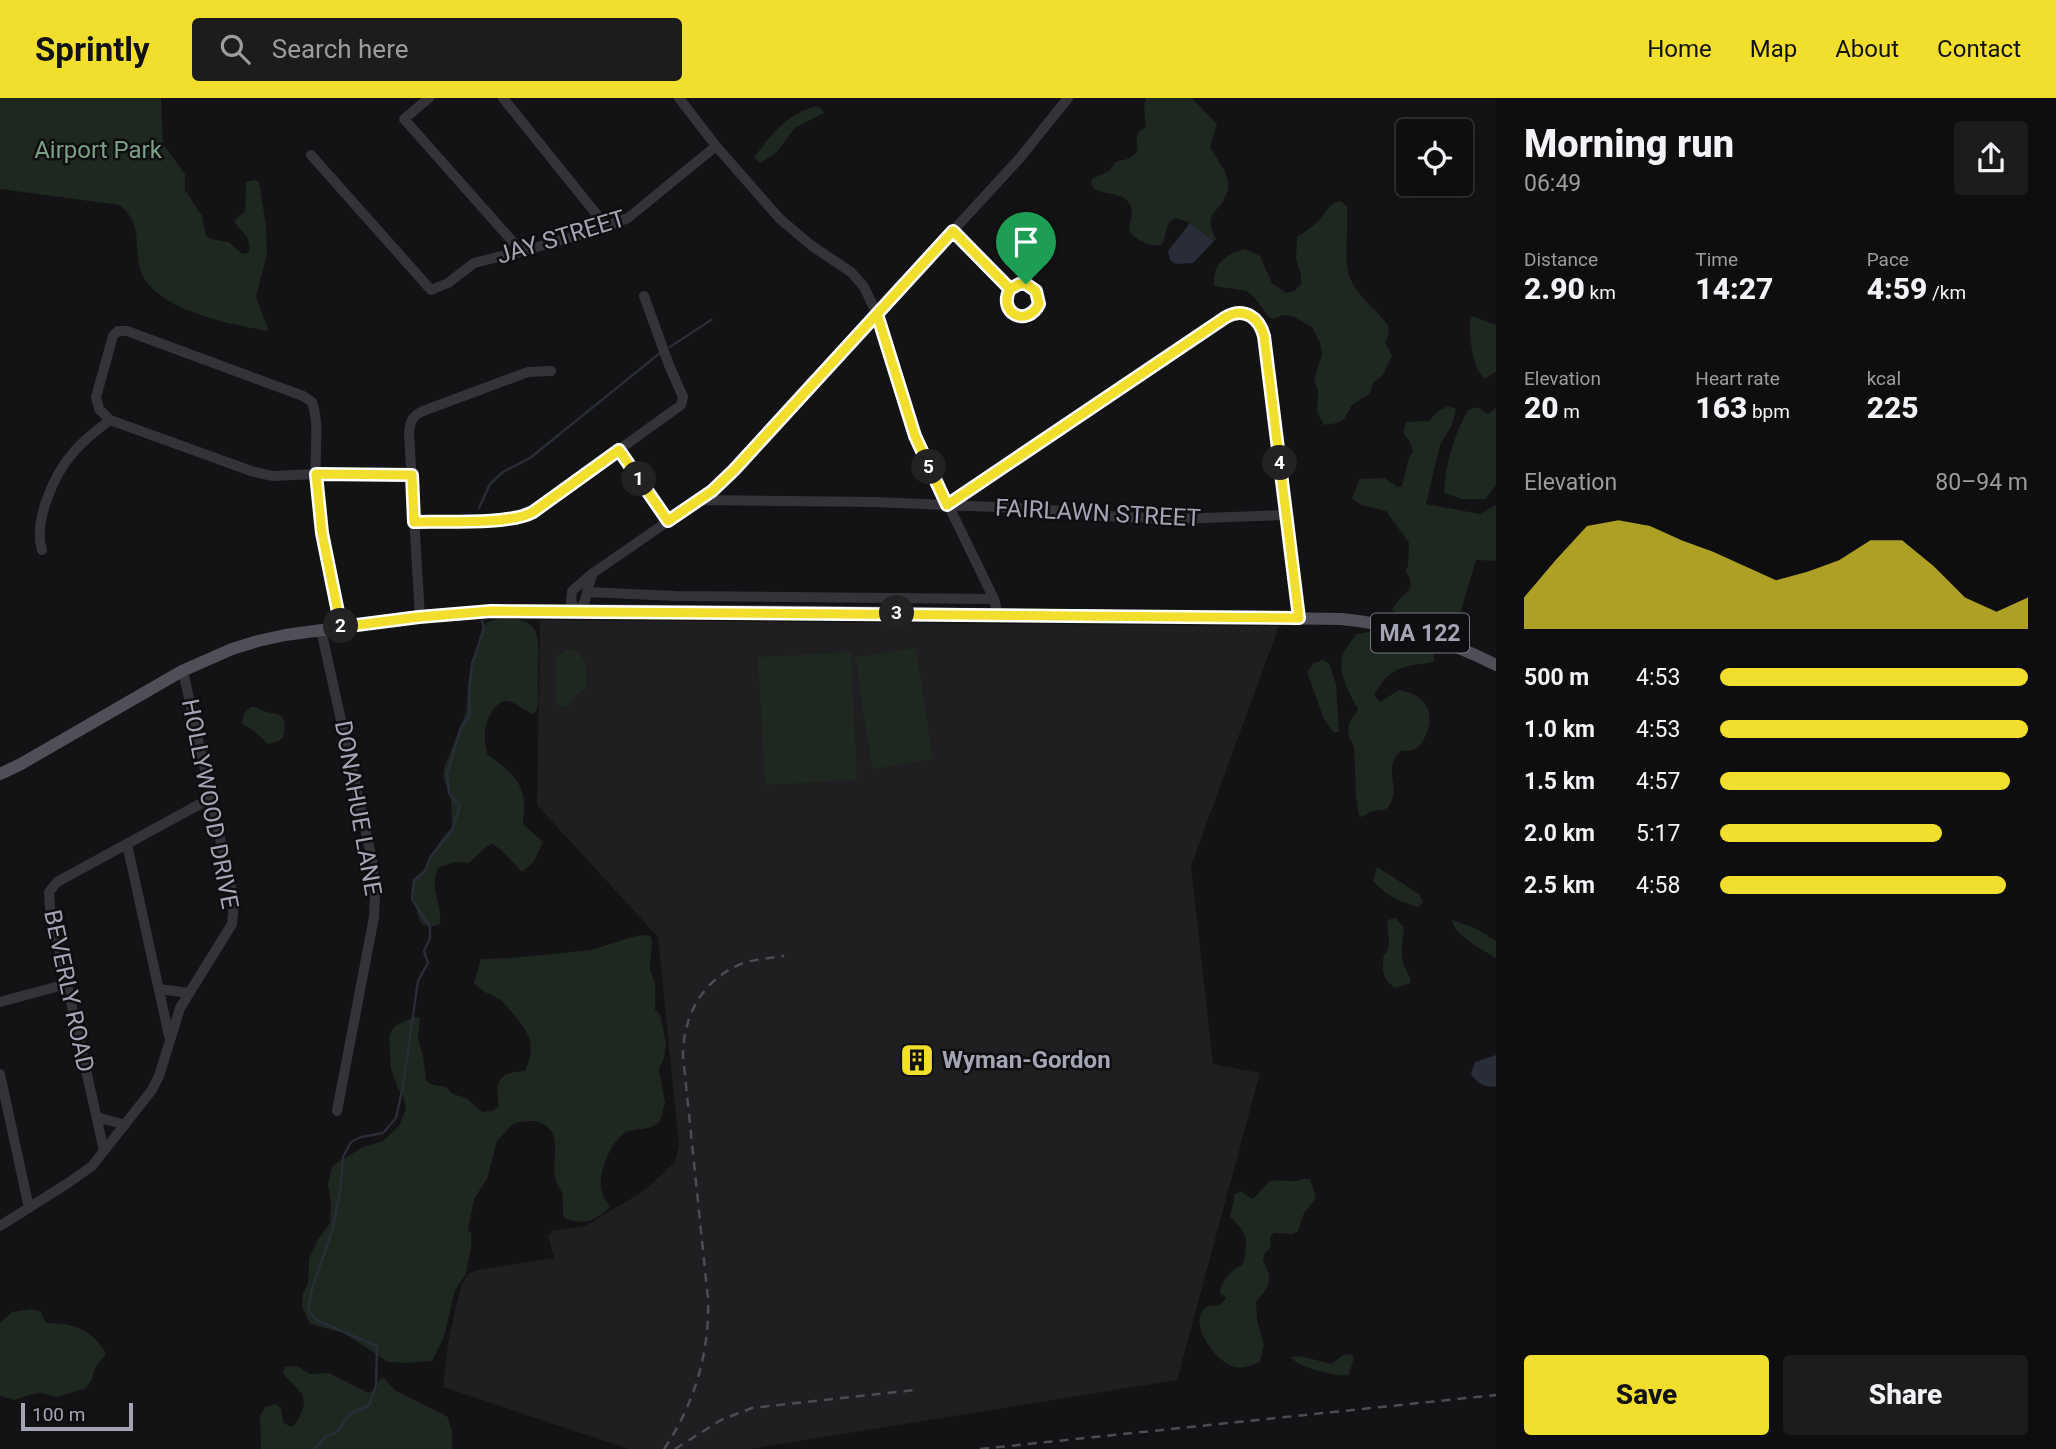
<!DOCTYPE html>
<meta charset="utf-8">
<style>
:root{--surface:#0e0e0f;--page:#1c1c1d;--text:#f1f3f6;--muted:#9b9c9e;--line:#2e2e2f;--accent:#f1de2d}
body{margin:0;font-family:Roboto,sans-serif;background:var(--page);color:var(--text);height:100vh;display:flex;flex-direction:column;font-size:26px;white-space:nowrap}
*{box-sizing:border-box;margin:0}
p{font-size:23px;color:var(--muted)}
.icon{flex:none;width:38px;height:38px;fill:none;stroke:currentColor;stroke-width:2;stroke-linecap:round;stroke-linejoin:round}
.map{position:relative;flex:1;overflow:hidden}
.details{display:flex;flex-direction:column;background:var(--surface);width:560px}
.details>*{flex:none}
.fabs{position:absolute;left:1396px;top:21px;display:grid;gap:14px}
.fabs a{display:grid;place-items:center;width:77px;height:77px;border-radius:7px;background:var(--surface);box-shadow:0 4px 18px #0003,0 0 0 2px var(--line);font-size:35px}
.scale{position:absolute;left:21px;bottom:18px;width:112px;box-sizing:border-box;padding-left:7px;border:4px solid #a4a5b4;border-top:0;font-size:19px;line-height:24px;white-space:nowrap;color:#a4a5b4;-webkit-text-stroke:5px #0e0d0f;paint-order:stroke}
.pin{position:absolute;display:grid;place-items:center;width:60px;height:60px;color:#fff;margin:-72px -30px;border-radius:50% 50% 50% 0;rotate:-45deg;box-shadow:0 0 7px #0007}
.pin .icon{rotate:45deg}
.km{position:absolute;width:35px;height:35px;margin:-18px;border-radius:50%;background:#222;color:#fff;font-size:19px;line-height:35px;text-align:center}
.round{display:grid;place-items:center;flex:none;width:74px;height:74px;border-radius:7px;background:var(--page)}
.overview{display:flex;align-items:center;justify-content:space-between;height:119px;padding:0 28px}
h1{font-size:38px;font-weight:800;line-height:52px}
.stats{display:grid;grid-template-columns:repeat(3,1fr);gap:10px;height:119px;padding:7px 28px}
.stats div{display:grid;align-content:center}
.stats b{font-size:30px;font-weight:800}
.stats small{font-size:19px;font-weight:400}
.stats p{font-size:19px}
.chart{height:196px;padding:14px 28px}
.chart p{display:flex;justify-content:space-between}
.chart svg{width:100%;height:126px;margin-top:7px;fill:var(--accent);opacity:.7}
.button{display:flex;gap:14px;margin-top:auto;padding:14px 28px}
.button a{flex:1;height:80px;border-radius:7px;background:var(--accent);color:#111;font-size:28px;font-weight:800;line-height:80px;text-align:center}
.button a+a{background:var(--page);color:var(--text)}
ul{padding:0 28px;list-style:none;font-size:23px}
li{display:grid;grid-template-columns:112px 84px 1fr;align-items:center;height:52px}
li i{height:18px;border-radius:9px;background:var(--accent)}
header{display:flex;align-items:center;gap:42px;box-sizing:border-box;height:98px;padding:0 35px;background:var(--accent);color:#111}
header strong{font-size:33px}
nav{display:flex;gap:38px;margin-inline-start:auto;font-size:24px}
.search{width:490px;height:63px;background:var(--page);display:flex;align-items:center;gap:18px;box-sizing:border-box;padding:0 24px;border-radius:7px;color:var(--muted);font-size:26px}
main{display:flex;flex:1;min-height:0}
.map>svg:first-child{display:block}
.built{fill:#1f1e21}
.green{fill:#1f2721}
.water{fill:#292d37}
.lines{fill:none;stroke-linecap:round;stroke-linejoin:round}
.stream{stroke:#292d37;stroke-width:2.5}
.minor{stroke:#343339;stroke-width:10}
.major{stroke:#504f58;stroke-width:12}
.rail{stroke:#4c4c54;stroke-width:2.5;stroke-dasharray:9 7;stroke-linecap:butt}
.route-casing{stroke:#fff;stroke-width:14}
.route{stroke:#f1de2d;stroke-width:9}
.labels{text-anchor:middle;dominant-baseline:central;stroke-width:5;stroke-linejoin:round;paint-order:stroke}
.shield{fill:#0e0d0f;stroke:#777782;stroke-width:2}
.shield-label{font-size:23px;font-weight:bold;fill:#a4a5b4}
.park-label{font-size:24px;fill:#7ba086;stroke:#0e0d0f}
.street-label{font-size:24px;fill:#a4a5b4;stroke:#0e0d0f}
.poi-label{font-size:24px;font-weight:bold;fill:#a4a5b4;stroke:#0e0d0f;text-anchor:start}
</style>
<header>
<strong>Sprintly</strong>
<div class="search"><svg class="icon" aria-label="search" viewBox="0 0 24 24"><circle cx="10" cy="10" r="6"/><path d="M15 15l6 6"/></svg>Search here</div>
<nav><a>Home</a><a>Map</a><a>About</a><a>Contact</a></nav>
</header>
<main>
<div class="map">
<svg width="1496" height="1351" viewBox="0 0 1496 1351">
<rect width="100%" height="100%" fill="#131214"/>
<path class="built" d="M540 522 1279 528 1191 768 1213 966 1260 975 1177 1282 750 1351H629L443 1289 448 1245 461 1188 468 1176 477 1172 554 1160 548 1138 552 1133 585 1128 644 1093 675 1064 679 1048 658 839 537 707Z"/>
<path class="green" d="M0 0H161L163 46 185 76V92L202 118 206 138 211 141 229 144 242 156 249 154C252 138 241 135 234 123L245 113 246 84 255 82 259 84 266 127 267 156 256 199 269 233C232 227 147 211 139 167 135 143 141 123 119 107L0 91Z
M1146 0H1192L1217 26 1210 49C1216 61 1230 75 1228 90 1225 113 1200 113 1216 141L1214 143 1190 125 1176 120C1163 126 1168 136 1162 147 1150 149 1137 143 1129 133 1129 127 1131 122 1132 116 1132 92 1106 99 1093 90L1091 83 1092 81 1109 73 1116 64C1121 62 1128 62 1133 58 1145 48 1127 38 1146 29L1144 8Z
M816 8 821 10 824 15 795 30 776 55 760 65 754 60C770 37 788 15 816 8Z
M1340 103 1347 108C1349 127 1343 164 1350 180 1357 198 1377 212 1388 227L1389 237 1385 244 1392 258 1383 277 1373 285 1371 293 1368 297 1352 307 1344 321 1337 325 1324 327 1317 314 1318 293 1314 281 1322 257 1320 245 1312 229 1294 219 1283 217 1273 221 1269 219 1253 198 1247 193 1214 188C1213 166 1224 157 1245 151L1260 158 1272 185 1286 195 1294 193 1301 186V178L1296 161 1297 139C1303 135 1310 130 1316 125 1325 118 1327 106 1340 103Z
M1472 218 1496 227V273L1485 281C1472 271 1469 236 1470 220Z
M1448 308 1456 311 1451 329 1440 347 1426 406 1480 416 1496 407V463L1476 462 1456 529C1436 525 1407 526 1392 512 1400 493 1421 496 1405 472L1408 469 1409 445 1386 413 1361 407 1352 400 1360 381 1385 380 1397 389 1402 388 1409 359 1413 354 1411 346 1403 334 1406 324 1429 323 1438 313Z
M1478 309 1488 316 1496 310V387L1485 401H1462L1444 395C1445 367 1454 337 1468 312Z
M509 520C541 523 539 540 538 567 538 580 538 593 538 606L536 614 533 616C524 613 516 604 507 603 494 602 486 624 485 633 484 641 486 649 487 656 504 668 522 681 524 703 525 711 523 718 523 726L543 744 533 765 522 774 500 751 492 746 486 749 469 765 454 764 438 770C429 790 442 806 440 826L435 828 423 827C416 818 410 790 416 779 419 774 425 772 428 767 434 758 437 746 444 738 446 735 449 733 452 730L451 702 443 679 444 671 466 614 469 579 482 530C488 521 499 521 509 520Z
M1375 533 1401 539 1408 546 1428 550 1434 556V564C1403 569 1391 567 1374 597L1380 604 1399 592C1427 597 1437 616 1424 641 1422 646 1418 650 1412 652 1409 653 1405 652 1401 653 1381 672 1402 688 1389 708 1385 714 1379 711 1373 713 1369 714 1366 717 1362 719L1359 718 1356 698 1354 649 1348 637 1349 625 1358 611C1350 596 1336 574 1343 556 1346 549 1352 543 1356 536Z
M916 550 933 661 872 671 855 559Z
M573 551C586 557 588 575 587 589L573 600 568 608 564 609 556 607C553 592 559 577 555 560L564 553Z
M851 554 857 682 765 687 758 559Z
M1323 562 1329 565 1336 586 1339 634H1333L1324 621 1307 574 1314 565Z
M251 609H256C273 621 290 607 283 640L279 643 268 646 253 632 242 626 244 615Z
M1377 769 1419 796 1423 804 1418 809C1399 804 1386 797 1373 783Z
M1396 820 1404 830C1403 840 1400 854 1403 864 1405 872 1410 876 1411 885L1396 890C1382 883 1381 871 1384 856L1387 854 1389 844 1387 822Z
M1452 822 1477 831 1496 843V860C1482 851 1455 839 1452 822Z
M645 837 650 838 652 842 650 871 655 885V912L660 916 666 945 664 960 659 971 665 1005 660 1024C645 1034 643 1029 629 1033 612 1039 599 1073 601 1089 602 1097 606 1103 610 1109 594 1123 587 1127 565 1121 561 1113 564 1103 562 1095 560 1090 556 1085 555 1080 551 1063 564 1034 541 1025 534 1021 522 1024 514 1025L497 1043 487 1081 474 1101 468 1131 471 1136V1148L466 1176 455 1192 444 1239 432 1263 407 1265 388 1264 344 1235 310 1226 302 1208 303 1195 308 1186 309 1161 317 1143 330 1125 331 1106 328 1086 332 1068 363 1049 383 1043 399 1028 406 1011 404 1001 398 990 391 971 389 937 395 928 414 919 420 920 418 941 423 958 426 982 430 986 446 989 453 996 467 1000 478 1011 483 1014 492 1013 499 1008C495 981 498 975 525 973 536 949 531 936 513 916 510 912 506 907 502 903 491 895 485 897 474 885L481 861 511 860 591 852 632 839Z
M1302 1081H1310L1316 1100 1304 1115 1298 1133 1293 1136 1274 1135 1270 1139 1271 1149 1265 1155 1263 1163C1274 1183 1270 1187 1256 1204L1257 1222 1264 1247 1260 1264C1252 1267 1243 1271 1234 1269 1217 1264 1190 1229 1203 1212 1211 1203 1219 1213 1226 1200L1220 1195C1221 1180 1232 1173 1243 1166 1248 1141 1249 1137 1230 1119L1235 1096 1241 1093 1252 1101C1258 1097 1263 1089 1268 1085 1278 1078 1290 1087 1302 1081Z
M33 1211 41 1214 46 1225C73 1225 93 1231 106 1256L95 1270 92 1281 86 1290 57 1299 40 1295 28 1297 15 1302 0 1298V1225L12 1214Z
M1351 1256 1354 1259 1349 1277C1336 1279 1298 1270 1291 1259L1300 1258 1332 1266 1343 1257Z
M297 1268 310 1276 329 1275 369 1295 377 1291 376 1285 383 1279 396 1293 447 1318 452 1332V1351H261L260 1318 265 1309 276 1306 281 1310 283 1324 290 1329C297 1326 298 1322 301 1315 311 1296 293 1289 283 1275L285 1269Z"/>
<path class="water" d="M1190 125 1214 143 1193 165 1176 166 1170 162 1168 153Z
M1496 957V989C1484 989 1478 986 1471 976L1475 964Z"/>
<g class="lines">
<path class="stream" d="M670 249 711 222
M479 410 490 386 503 374 530 360 660 255
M314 1351 325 1339 337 1334 350 1316 369 1307 376 1288 377 1248 318 1223 308 1213 311 1194 332 1133 340 1095 343 1059 351 1044 361 1039 383 1035 396 1020 403 988 418 883 428 865 424 853 430 840V829L412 801 414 782 424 775 431 758 452 732 460 708 449 695 447 676 461 630 470 616 469 594 472 566 484 531 482 523"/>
<path class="minor" d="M429 0 404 21 521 153
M503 0 606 128
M679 0 716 48 780 121 812 148 851 174 864 189 877 216 920 349 994 501 998 517
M311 57 431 192 448 185 474 165 527 152 599 131 628 120 716 48
M953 133 1010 191C995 219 1038 230 1039 199L1032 188 1019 186 1010 191
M619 352 668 423
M699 402 874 404 1041 411 1103 418 1177 421 1286 417
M947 407 1226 219C1244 209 1259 219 1263 238L1299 520
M414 424 500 422 527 418 681 307 683 299 669 267 644 198
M42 452C33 424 54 376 73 355 83 342 97 332 110 322
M593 475C587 488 588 503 579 513L571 505 572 493 593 475 699 402 723 383 1019 61 1068 0
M587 494 676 498 994 501
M420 519 409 335C410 324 412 318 423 313L528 274 551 273
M341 529C330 480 321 430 316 380 314 357 320 325 312 304L303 298 127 233H118L113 238 96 299 99 311 110 322 254 374 273 378 316 376 412 377
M321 532 372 762 375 799 374 819 337 1013
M127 746 169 938
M159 891 189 895
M0 904 67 886
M0 976 29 1110
M97 1019 125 1027
M104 1053 50 809 49 794 57 784 211 700
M0 1128 68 1085 92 1068 152 992 159 978 180 910 232 826 234 804 183 573"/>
<path class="major" d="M0 676 21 666 182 573 232 551 258 543 285 537 420 519 517 512 828 514 1341 521C1397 526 1447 542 1496 567"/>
<path class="rail" d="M664 1351C694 1307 710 1254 708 1201L683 958C683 918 702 882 741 866 754 861 770 860 784 858
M675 1351 721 1322 752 1310 915 1292
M980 1351 1496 1297"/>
</g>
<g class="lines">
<g class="route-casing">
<path id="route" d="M1026 186H1019L1010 191 953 133 734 372 712 393 668 423 619 352 533 414C509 427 444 423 414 424L412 377 316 376 322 435 341 529 419 519 491 513 1299 520 1264 238C1259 219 1244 209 1226 219L947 407 915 338 877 216 953 133 1010 191C997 215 1027 230 1039 206L1036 193 1026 186"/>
</g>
<use href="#route" class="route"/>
</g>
<defs>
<g id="building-square" transform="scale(1.75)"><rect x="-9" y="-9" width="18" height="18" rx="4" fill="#f1de2d" stroke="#0e0d0f"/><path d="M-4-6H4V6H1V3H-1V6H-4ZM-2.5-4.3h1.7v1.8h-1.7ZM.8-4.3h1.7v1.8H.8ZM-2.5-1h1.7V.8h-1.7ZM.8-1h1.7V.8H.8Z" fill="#111"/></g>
</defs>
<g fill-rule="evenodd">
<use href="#building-square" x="917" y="962"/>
</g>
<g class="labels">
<rect class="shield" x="1371" y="515.5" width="98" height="39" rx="5"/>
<g class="shield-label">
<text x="1420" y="535">MA 122</text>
</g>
<g class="park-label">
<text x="98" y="52">Airport Park</text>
</g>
<g class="street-label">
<text transform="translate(561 139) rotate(-17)">JAY STREET</text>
<text transform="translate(1098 415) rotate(3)">FAIRLAWN STREET</text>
<text transform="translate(210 706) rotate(79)">HOLLYWOOD DRIVE</text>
<text transform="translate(358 710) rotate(80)">DONAHUE LANE</text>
<text transform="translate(69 893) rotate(78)">BEVERLY ROAD</text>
</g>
<g class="poi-label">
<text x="942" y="962">Wyman-Gordon</text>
</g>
</g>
</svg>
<div class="fabs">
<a><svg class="icon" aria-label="locate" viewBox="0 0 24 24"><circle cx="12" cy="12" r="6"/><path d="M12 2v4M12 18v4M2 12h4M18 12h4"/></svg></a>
</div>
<div class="scale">100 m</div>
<div class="pin" style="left:1026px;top:186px;background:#1e9e55"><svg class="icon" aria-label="arrive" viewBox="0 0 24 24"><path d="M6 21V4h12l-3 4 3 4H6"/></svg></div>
<b class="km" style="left:639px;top:381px">1</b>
<b class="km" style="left:341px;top:528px">2</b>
<b class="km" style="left:897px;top:515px">3</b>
<b class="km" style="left:1280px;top:365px">4</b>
<b class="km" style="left:929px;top:369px">5</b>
</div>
<section class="details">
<div class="overview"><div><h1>Morning run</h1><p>06:49</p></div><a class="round"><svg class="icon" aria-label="share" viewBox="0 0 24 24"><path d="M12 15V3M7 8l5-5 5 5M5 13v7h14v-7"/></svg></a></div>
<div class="stats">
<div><p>Distance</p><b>2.90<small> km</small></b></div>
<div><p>Time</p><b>14:27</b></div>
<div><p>Pace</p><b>4:59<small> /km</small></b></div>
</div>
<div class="stats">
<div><p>Elevation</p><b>20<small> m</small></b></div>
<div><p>Heart rate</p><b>163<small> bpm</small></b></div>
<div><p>kcal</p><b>225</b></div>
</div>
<div class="chart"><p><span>Elevation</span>80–94 m</p>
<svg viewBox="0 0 160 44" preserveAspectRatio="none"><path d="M0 44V33L10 20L20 8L30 6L40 8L50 13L60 17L70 22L80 27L90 24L100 20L110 13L120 13L130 22L140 33L150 38L160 33V44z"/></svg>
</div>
<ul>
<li><b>500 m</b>4:53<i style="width:100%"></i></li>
<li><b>1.0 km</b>4:53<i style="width:100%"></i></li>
<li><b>1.5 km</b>4:57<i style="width:94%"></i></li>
<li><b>2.0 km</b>5:17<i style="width:72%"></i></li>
<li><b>2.5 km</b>4:58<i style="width:93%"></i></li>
</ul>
<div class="button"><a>Save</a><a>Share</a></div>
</section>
</main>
